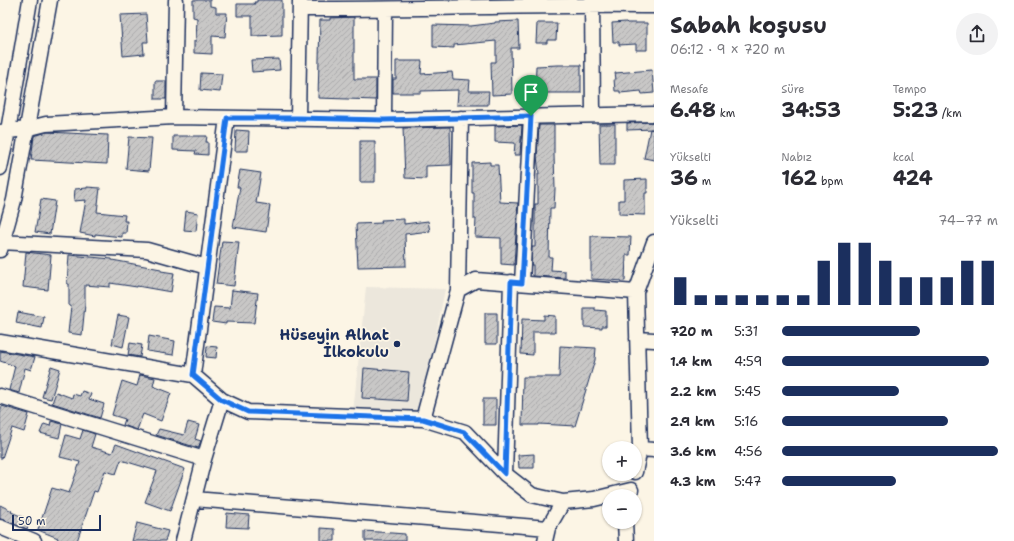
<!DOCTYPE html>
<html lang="tr">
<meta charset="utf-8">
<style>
:root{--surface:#fff;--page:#f2f2f3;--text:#2b2b33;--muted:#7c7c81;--accent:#1b2f5e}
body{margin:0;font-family:"Shantell Sans",sans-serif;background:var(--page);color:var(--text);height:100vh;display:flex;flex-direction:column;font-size:15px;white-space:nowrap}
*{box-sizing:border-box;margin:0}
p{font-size:13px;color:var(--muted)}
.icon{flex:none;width:22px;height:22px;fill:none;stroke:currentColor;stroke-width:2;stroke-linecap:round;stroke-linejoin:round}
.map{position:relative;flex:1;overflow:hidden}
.side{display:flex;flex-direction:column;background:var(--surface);width:360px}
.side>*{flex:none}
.fabs{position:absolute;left:602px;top:441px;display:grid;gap:8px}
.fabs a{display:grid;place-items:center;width:40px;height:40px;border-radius:50%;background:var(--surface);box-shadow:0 1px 3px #0004;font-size:20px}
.scale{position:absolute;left:12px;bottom:10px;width:89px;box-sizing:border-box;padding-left:4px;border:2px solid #1b2f5e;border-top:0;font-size:11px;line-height:14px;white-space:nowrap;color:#1b2f5e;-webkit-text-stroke:3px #fcf5e5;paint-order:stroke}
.pin{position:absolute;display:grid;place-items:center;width:34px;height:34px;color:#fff;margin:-41px -17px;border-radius:50% 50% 50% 0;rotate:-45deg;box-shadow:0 0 4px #0007}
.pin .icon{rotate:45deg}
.round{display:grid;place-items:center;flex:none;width:42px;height:42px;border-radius:21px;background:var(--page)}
.head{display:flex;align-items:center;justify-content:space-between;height:68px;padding:0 16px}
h1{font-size:22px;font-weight:700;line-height:30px}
.stats{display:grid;grid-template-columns:repeat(3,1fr);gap:6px;height:68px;padding:4px 16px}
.stats div{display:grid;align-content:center}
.stats b{font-size:20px;font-weight:700}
.stats small{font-size:11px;font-weight:400}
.stats p{font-size:11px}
.chart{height:112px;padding:8px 16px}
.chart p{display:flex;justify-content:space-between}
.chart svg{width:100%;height:72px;margin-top:4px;stroke:var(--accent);stroke-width:6}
ul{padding:0 16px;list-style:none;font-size:13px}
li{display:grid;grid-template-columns:64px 48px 1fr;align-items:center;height:30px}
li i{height:10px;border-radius:5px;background:var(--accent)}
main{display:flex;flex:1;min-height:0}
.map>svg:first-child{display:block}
.built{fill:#ece7dc}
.building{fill:url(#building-hatch);stroke:#1b2f5e}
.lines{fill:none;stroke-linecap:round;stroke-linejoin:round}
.minor-casing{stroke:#1b2f5e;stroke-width:17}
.minor{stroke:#fcf5e5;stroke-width:14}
.route-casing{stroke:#fff;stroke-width:8}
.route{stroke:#1a73e8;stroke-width:5}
.poi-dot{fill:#1b2f5e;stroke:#fcf5e5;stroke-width:1.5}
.labels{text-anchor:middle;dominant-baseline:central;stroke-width:3.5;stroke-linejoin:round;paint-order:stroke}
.poi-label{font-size:15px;font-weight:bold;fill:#1b2f5e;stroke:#fcf5e5;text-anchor:end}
</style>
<main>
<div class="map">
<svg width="654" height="541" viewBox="0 0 654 541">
<defs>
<pattern id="building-hatch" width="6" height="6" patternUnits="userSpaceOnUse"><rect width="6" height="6" fill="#c8c7c6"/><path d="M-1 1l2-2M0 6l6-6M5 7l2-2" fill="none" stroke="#ababac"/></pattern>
</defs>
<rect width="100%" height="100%" fill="#fcf5e5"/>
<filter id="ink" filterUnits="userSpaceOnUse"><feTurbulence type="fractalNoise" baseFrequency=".025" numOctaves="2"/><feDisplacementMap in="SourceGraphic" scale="8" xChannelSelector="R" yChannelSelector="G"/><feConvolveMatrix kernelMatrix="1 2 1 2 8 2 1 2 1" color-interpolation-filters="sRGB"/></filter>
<g filter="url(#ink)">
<path class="built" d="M366 287 445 289 423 400 414 414 353 413Z"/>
<path class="building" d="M193 0H210V6L216 7V13H227L225 37 212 36V54L194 53V41H196L197 18 193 17Z
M257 0H282V35L252 36V16H237V4H255L254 2H257Z
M146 14 148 42H143L144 54 123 56 120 15Z
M354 17V79H376V100L318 98 320 20H330V18Z
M518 21 519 48H511L512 94 492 95 491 62H496V41L454 45V48L433 47V25L471 26 495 23V22Z
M626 22 627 23H647V50H636V44L619 45V42H613L612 23Z
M537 23H557L556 40H547V43H536Z
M279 59 280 70 252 72 251 60Z
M396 61H422L421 74 452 72 453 79 470 80 469 91H489L488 105H457L458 90 421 91V93H393V79H396Z
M558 65H581V93H535L536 66Z
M652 70 654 93 642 94 641 91 620 93V91H615L614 79H616L615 73Z
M201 73 222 74 220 92 200 90Z
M155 81H166V99H155Z
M654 122V129L627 130V123Z
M599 124H615V165H600Z
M522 125 520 155H514L515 143 495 142V126Z
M539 125H554V155L555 189 554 208H550L549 257H552L551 270 565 271V278L533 276V265H531L532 247H535V204H538V174H539L537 156Z
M450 127 451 165 426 166V179L405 178 403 128Z
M650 129 654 130V160L644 158Z
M236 130 249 131 248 151H235Z
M47 132 108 135 107 164 31 160 34 136Z
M173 136H207L206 142H208V155L195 154 196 151 173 150Z
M129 137 152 138 149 171 126 169Z
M360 141H375V182H360Z
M490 162V165H498L500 202 518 203 514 265 501 264V238L475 237 476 219H474V193H472V163Z
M240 170 261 173 256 203 270 205 266 232 233 227 240 187H237Z
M647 179V193H645V215L619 214V200H624V180Z
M87 187 100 188 97 212 125 215 124 221H127L126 233H122V237L95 234V236L80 233 86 200 74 201 75 189 87 188Z
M41 199 55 201 50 234 35 232Z
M186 211 198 213 196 231 184 230Z
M404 219V224L428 221 430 231 405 234 406 266 358 267 356 224 382 223 381 220Z
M591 236 631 237 630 255H626L625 281 591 279Z
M222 241 239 242 234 286 216 284Z
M26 252 51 255 48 290 23 287Z
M69 255 112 259V260L161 269V271L174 273 171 292 137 286V287L110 283V287L85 285V304L82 335 68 333 71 306H69V284H67Z
M232 290 258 293 254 323 226 322V324L212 322 214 307 230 308Z
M584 308H595V310L606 311V326H602V328L584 327Z
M18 312 44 317 42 328 16 323Z
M485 313H497V344H485Z
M118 315 129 317 123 347 112 344Z
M544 315 555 316V332H533V355L521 354 522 319 544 320Z
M149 336 175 341 173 355 147 351Z
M130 343 142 345 140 357 128 355Z
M207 346 217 347 216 358 206 357Z
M560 346 596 348 595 360 575 426 539 424V425H522L523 377H559Z
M0 351 35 357 31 370 25 368 19 393 9 390 15 366 0 361Z
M51 366 60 369 51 399 42 397Z
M364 368 409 372 407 401 362 398Z
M140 375 155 378 153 386 171 393 161 421 143 414 137 430 123 425 125 419 112 415 122 381 137 386Z
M82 391 91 394 89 399 104 404 100 418 52 403 56 392 72 398 73 394 80 396Z
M483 399H496V425H483Z
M2 406 29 414 24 432 12 428 2 458H0V414Z
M51 421 62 424 59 438 40 433 44 424 50 426Z
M188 422 199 425 195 439 201 441 198 448 156 435 159 429 184 435Z
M83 430 95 434 91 447 112 453 116 444 185 469 170 511 145 502 157 471 121 460 116 474 105 471 97 492 94 491 77 541H57L58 538 38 530 52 488 69 493 80 462 60 457 66 435 80 439Z
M534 454V468H519L518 455Z
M0 505 12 511 11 512 30 520 27 529 0 519Z
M227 513 249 515 248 528 226 527Z
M137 523 168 531 165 541H132Z
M321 528 335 529V541H321Z
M365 531 405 534V541H365Z"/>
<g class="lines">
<g class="minor-casing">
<path id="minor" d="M592 0 593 115
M300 9C418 10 536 4 654 6
M174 117 176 0
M298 118 300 0
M384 120 385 9
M0 132 26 129 46 124 174 117 384 120 654 114
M0 168 8 131 30 0
M1 242 147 250 207 267
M0 250 14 200 50 0
M522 283 531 116
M458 290 461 118
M637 339 654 340
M0 342 193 375 222 400 248 412 423 419 465 432 505 474 532 495 563 502 594 499 631 490
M193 375 227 118
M0 396 204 459
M423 419 458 290 476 280 636 292
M640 449 654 450
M635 472 640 449 636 292 654 242
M505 474 511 282
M194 499 548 528
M625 522 626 541
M0 527 34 541
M183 541 204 459 222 400
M545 541 548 528 563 502"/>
</g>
<use href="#minor" class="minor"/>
</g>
</g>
<g class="lines" filter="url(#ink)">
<g class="route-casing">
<path id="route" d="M531 116 522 283 511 282 505 474 464 432 423 419 248 412 222 400 193 375 227 118H298L384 120Z"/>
</g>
<use href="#route" class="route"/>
</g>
<circle class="poi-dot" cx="397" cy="344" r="4"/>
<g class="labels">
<g class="poi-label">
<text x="389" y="335">Hüseyin Alhat<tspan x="389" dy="17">İlkokulu</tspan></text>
</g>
</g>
</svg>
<div class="fabs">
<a>+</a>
<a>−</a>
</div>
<div class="scale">50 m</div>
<div class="pin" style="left:531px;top:116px;background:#1e9e55"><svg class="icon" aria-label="arrive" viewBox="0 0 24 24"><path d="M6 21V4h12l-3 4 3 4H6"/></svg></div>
</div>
<section class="side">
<div class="head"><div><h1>Sabah koşusu</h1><p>06:12 · 9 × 720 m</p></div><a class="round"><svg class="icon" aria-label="share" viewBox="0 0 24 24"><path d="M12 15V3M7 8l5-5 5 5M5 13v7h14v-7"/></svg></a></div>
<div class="stats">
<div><p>Mesafe</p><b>6.48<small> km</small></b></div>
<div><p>Süre</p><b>34:53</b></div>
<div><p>Tempo</p><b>5:23<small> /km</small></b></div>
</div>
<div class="stats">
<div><p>Yükselti</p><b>36<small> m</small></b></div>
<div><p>Nabız</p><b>162<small> bpm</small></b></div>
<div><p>kcal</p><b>424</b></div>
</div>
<div class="chart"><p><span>Yükselti</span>74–77 m</p>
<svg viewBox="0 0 160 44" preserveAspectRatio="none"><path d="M5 44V27M15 44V38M25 44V38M35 44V38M45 44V38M55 44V38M65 44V38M75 44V17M85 44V6M95 44V6M105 44V17M115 44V27M125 44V27M135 44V27M145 44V17M155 44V17"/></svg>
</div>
<ul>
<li><b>720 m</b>5:31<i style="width:64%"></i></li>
<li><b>1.4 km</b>4:59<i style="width:96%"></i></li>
<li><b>2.2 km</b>5:45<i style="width:54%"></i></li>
<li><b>2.9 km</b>5:16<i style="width:77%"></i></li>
<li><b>3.6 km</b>4:56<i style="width:100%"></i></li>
<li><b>4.3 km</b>5:47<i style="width:53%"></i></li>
</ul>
</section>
</main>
